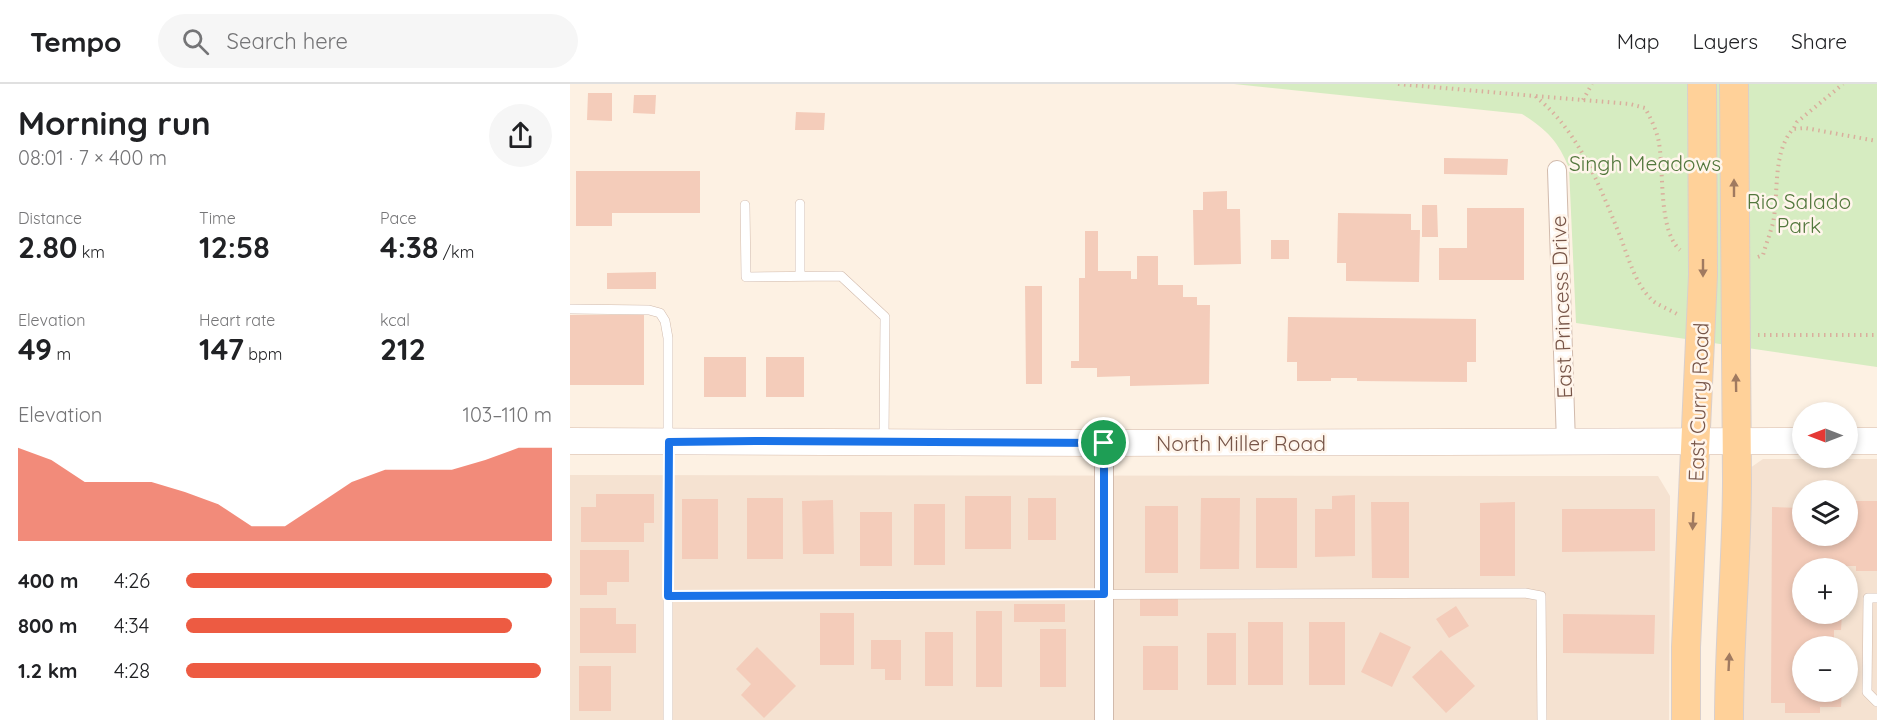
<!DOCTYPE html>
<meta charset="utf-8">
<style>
:root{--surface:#fff;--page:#f6f6f6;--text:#202124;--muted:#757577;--line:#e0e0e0;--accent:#ed5b42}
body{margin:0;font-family:Quicksand,sans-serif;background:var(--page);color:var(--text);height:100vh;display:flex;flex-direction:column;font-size:22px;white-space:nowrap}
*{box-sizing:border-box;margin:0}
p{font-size:20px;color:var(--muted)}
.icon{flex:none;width:33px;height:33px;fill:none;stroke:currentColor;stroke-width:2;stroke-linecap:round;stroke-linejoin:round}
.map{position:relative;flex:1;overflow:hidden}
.side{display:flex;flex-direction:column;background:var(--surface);width:570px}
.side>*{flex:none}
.needle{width:39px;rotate:270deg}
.fabs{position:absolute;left:1222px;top:318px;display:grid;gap:12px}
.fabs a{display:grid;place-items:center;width:66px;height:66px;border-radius:50%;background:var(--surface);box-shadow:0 3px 9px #0003;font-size:30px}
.pin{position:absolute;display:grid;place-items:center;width:51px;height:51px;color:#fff;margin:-26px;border:3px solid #fff;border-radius:50%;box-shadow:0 2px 6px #0007}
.round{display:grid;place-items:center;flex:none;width:63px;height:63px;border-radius:32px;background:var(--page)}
.summary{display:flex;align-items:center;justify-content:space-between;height:102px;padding:0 18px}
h1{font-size:33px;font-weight:700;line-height:45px}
.stats{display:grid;grid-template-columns:repeat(3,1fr);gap:9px;height:102px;padding:6px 18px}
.stats div{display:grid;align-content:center}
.stats b{font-size:30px;font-weight:700}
.stats small{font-size:16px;font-weight:400}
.stats p{font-size:16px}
.chart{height:168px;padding:12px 18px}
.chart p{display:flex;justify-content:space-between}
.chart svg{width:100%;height:108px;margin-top:6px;fill:var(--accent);opacity:.7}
ul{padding:0 18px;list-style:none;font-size:20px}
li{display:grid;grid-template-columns:96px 72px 1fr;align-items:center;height:45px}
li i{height:15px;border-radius:8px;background:var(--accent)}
header{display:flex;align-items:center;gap:36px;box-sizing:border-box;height:84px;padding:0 30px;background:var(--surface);border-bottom:2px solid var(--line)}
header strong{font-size:28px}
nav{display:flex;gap:33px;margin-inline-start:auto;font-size:21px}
.search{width:420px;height:54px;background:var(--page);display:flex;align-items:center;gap:15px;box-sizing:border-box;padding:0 21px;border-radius:33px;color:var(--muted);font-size:22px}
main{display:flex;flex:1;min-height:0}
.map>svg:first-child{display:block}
.residential{fill:#f5e2d1;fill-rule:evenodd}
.green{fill:#d6ecc1}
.building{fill:#f4ccba}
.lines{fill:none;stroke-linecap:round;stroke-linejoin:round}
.lane-casing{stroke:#d1baac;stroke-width:10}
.street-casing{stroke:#d1baac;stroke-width:20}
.secondary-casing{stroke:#d5b9a9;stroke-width:27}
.primary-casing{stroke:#d9cfcc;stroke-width:30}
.path{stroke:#d9af9d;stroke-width:4;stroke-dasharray:1.5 4.5;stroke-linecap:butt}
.lane{stroke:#fff;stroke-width:9}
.street{stroke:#fff;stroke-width:18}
.secondary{stroke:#fff;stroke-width:26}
.primary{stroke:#ffd199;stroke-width:28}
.oneway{fill:#a07a60}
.route-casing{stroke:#fff;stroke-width:12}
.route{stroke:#1a73e8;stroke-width:8}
.labels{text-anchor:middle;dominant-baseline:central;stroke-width:5;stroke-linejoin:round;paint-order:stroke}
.park-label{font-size:21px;fill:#52773c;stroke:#fff5eb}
.street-label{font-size:21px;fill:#775548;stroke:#fff5eb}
</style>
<header>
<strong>Tempo</strong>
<div class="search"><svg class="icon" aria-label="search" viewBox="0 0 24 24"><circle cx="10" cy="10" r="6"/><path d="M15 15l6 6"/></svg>Search here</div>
<nav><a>Map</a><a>Layers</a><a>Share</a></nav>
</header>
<main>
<section class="side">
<div class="summary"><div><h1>Morning run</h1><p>08:01 · 7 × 400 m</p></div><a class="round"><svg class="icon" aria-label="share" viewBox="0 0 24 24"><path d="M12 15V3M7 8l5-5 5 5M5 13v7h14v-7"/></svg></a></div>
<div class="stats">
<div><p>Distance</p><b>2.80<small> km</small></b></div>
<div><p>Time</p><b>12:58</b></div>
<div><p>Pace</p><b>4:38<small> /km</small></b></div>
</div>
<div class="stats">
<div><p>Elevation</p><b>49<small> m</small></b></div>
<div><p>Heart rate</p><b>147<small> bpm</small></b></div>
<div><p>kcal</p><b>212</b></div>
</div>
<div class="chart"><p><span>Elevation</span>103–110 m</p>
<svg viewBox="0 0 160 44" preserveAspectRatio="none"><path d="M0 44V6L10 11L20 20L30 20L40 20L50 24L60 29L70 38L80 38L90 29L100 20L110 15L120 15L130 15L140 11L150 6L160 6V44z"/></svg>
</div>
<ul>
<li><b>400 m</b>4:26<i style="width:100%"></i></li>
<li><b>800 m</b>4:34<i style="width:89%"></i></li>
<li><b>1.2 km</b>4:28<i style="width:97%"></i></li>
</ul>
</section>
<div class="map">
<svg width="1307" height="636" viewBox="0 0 1307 636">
<rect width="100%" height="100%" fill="#fdf1e3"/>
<path class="residential" d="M1193 375H1307V636H1169L1180 384ZM1233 406H1278V452H1233ZM1233 484H1278V530H1233ZM1233 562H1278V608H1233Z
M0 391 1088 392 1100 412 1099 636H0Z"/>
<path class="green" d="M664 0H1307V283L1006 239 999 84C988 57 977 46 952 30Z"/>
<path class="building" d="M18 9H42V37L17 36Z
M64 11H86L85 30 63 29Z
M226 28 255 29 254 46H225Z
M874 74 938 75 937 91 874 90Z
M6 87H130V129H42V142H6Z
M657 107V125H670L671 180 624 181 623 126H633V108Z
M852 121H867L868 153H852Z
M897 124H954V196H869V164H897Z
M768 129 841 130V146H850L849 198 776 197V179H767Z
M515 147H528V187H561V195H567V172H588V201H613V213H627V221H640L639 300 560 302V292L527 293V284H501V277H509V194H515Z
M701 156H719V175H701Z
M86 188V205H37V189Z
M455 202H472V300H456Z
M0 231H74V301H0Z
M718 233 906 235V278H897V298L787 297V294H761V297H727V278H717Z
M134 273H176V313H134Z
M196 273H234V313H196Z
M26 410H84V439H74V458H11V423H26Z
M785 411V472L745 473V425H762V412Z
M395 412H441V465H395Z
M177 414H213V475H177Z
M458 414H486V456H458Z
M631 414H670L669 485H630Z
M686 414H727V484H686Z
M112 415H148V475H112Z
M263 416 264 470H233L232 417Z
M1278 417H1307V487H1286V482H1274L1271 484H1233V530H1272L1271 546H1264V559H1272V562H1233V608H1272L1271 623H1250V629H1215V619H1201L1202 423 1233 424V452H1278Z
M801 418H839V494H802Z
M945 418V492H910V419Z
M344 420H375V481H344Z
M575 422H608V489H575Z
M992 425H1085V467L992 468Z
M290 428H322V482H290Z
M10 466H59V498H37V511H10Z
M570 515H608V532H570Z
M444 520H495V538H444Z
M886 522 899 542 879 554 866 535Z
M10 524H46V540H66V569H10Z
M406 527H432V603H406Z
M250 529H284V581H250Z
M993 530 1085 531 1084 570 993 569Z
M678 538H713V601H678Z
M739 538H775V601H739Z
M470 545H496V603H470Z
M355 548H383V602H355Z
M810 548 841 563 822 603 791 588Z
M637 549H666V601H637Z
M301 556H331V596H315V585H301Z
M573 562H608V606H573Z
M187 563 226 602 194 634 171 611 181 600 166 585Z
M871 566 905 602 876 629 842 593Z
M9 582H41V627H9Z"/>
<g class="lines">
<g class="lane-casing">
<path id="lane" d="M175 121 176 193 271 192 315 233 314 355
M230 192V120
M0 225 79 226 90 229 95 237 98 254V636
M98 512 955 509 971 512 972 636
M1307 514H1298L1297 608 1307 618"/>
</g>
<g class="street-casing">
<path id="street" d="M987 86 996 359
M534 636V359"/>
</g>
<g class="secondary-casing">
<path id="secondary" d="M0 357 534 359 1233 357
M1278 357H1307"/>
</g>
<g class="primary-casing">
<path id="primary" d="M1116 636V563L1133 191 1132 0
M1159 636C1159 556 1167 476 1167 395 1167 264 1164 132 1164 0"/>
</g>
<path class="path" d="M828 0 965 12C1008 46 1030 102 1050 152 1058 172 1064 197 1080 214 1086 221 1099 225 1107 230
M966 12 1060 20 1075 24C1080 33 1085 43 1088 54 1095 84 1087 145 1110 166
M1013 16 1022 0
M1224 44 1227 38 1273 0
M1188 173 1193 171C1196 160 1200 150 1203 139 1209 109 1202 69 1223 45L1235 44 1307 57
M1188 251H1307"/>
<use href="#lane" class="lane"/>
<use href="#street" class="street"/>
<use href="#secondary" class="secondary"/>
<use href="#primary" class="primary"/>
</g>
<defs><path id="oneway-solid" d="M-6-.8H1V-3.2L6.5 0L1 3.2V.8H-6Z" transform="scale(1.5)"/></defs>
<g class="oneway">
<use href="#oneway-solid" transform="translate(1164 104) rotate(-90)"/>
<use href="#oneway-solid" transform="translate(1133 184) rotate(90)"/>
<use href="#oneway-solid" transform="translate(1166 299) rotate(-91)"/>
<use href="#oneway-solid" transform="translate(1123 437) rotate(93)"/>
<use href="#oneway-solid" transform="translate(1159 578) rotate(-87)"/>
</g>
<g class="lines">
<g class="route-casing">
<path id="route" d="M185 357 534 359V510L98 512 99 358Z"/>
</g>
<use href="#route" class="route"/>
</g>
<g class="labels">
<g class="park-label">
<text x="1075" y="79">Singh Meadows</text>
<text x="1229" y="117">Rio Salado<tspan x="1229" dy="24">Park</tspan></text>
</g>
<g class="street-label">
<text transform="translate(991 223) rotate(-92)">East Princess Drive</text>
<text transform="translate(1128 318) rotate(-88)">East Curry Road</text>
<text x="671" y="359">North Miller Road</text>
</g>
</g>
</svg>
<div class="fabs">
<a><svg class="needle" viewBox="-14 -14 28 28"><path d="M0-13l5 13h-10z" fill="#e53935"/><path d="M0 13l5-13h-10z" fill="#757577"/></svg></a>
<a><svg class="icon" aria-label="layers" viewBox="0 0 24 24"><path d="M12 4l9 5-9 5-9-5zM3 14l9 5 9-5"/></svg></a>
<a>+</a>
<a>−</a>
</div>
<div class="pin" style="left:534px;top:359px;background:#1e9e55"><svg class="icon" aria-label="arrive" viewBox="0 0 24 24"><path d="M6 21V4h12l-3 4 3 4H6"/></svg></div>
</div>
</main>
